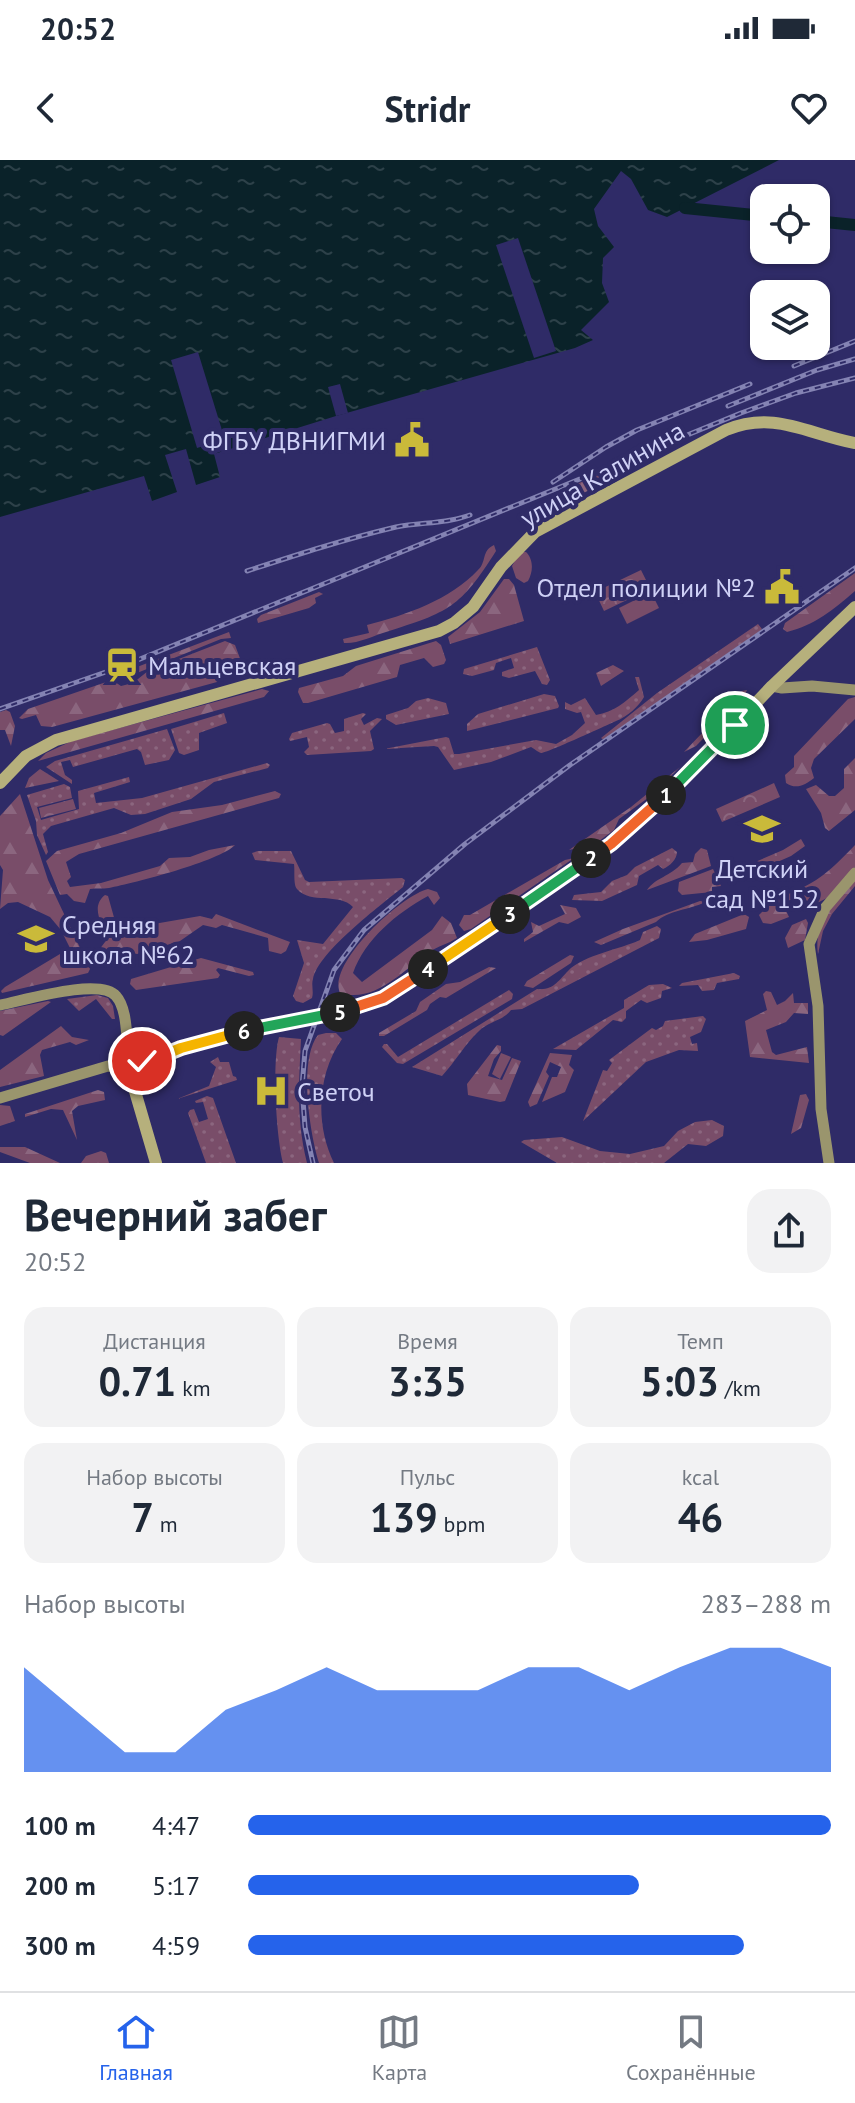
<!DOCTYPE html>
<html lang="ru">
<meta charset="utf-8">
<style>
:root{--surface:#fff;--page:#f2f2f3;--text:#1f2937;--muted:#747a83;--line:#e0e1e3;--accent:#2563eb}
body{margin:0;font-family:"PT Sans",sans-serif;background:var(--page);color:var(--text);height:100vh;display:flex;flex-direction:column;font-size:30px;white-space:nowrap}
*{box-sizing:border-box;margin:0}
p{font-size:26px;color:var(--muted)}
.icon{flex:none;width:44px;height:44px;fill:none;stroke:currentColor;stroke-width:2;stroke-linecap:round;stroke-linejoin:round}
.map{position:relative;height:1003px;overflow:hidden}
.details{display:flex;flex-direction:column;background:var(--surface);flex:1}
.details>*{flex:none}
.controls{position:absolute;left:750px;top:24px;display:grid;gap:16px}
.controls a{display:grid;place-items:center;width:80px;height:80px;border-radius:16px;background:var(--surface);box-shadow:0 2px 6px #0004;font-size:40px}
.pin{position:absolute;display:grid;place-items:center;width:68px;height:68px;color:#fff;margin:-34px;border:4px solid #fff;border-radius:50%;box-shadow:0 2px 8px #0007}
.km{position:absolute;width:40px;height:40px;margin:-20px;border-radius:50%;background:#222;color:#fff;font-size:22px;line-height:40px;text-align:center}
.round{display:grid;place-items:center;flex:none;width:84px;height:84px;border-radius:24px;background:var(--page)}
.summary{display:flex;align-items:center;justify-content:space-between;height:136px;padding:0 24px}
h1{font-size:44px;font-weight:600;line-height:60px}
.stats{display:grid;grid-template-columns:repeat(3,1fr);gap:12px;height:136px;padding:8px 24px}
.stats div{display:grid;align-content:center;border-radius:20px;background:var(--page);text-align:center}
.stats b{font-size:40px;font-weight:600}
.stats small{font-size:22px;font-weight:400}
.stats p{font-size:22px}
.chart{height:224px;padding:16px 24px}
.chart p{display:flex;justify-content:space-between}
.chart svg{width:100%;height:144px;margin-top:8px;fill:var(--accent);opacity:.7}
ul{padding:0 24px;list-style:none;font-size:26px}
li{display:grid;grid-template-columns:128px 96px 1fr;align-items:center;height:60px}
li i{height:20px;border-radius:10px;background:var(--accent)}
.status{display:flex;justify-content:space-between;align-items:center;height:56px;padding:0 40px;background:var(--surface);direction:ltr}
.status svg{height:22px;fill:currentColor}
header{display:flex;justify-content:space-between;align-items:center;height:104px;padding:0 24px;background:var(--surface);font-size:36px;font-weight:600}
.tab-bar{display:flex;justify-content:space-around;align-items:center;height:112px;border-top:2px solid var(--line);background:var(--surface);font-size:22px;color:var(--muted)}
.tab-bar a{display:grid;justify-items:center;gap:4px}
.tab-bar .on{color:var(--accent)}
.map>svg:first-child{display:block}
.grass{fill:url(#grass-dots)}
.forest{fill:url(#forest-firs)}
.park{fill:url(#park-crowns)}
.pitch{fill:#794d69}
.water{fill:url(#water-ripples)}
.pier{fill:#2f2b67}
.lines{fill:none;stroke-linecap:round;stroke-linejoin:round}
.river{stroke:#0a2229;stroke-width:12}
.secondary{stroke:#9a956d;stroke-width:11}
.primary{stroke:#b6b07c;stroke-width:12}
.rail-casing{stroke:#8483b3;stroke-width:5}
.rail{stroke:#2f2b67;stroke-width:2;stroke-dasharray:6;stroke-linecap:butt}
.primary-bridge{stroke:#b6b07c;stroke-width:12}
.split-1-casing{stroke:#fff;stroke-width:16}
.split-2-casing{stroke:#fff;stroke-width:16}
.split-3-casing{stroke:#fff;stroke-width:16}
.split-4-casing{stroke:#fff;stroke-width:16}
.split-5-casing{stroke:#fff;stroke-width:16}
.split-6-casing{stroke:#fff;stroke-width:16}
.split-7-casing{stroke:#fff;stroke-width:16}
.split-1{stroke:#22a559;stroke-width:10}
.split-2{stroke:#f0652b;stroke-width:10}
.split-3{stroke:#22a559;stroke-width:10}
.split-4{stroke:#f5b400;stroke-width:10}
.split-5{stroke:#f0652b;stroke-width:10}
.split-6{stroke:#22a559;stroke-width:10}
.split-7{stroke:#f5b400;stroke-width:10}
.labels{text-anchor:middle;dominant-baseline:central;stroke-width:8;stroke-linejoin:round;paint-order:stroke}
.poi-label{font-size:26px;fill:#cfd1f6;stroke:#2f2b67;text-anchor:start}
.street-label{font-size:26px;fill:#cfd1f6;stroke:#2f2b67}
</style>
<div class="status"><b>20:52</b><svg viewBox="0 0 49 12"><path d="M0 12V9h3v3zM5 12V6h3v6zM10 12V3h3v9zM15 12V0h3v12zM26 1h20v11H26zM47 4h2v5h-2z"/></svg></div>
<header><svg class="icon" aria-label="back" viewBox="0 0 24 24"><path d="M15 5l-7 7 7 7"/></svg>Stridr<svg class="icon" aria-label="heart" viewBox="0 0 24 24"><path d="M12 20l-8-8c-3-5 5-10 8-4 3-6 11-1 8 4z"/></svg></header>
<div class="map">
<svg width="855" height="1003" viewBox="0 0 855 1003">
<defs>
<pattern id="grass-dots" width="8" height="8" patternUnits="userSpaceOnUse" patternTransform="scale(2)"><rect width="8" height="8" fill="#794d69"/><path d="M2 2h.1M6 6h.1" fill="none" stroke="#8b667f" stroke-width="1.8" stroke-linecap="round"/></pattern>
<pattern id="forest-firs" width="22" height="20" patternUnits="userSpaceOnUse" patternTransform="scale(2)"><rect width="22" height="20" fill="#794d69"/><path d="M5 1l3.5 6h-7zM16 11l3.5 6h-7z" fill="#8b667f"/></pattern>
<pattern id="park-crowns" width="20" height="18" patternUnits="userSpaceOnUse" patternTransform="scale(2)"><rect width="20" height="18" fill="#794d69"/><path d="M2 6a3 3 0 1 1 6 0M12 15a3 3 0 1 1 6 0" fill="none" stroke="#8b667f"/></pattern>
<pattern id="water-ripples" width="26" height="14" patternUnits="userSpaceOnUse" patternTransform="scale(2)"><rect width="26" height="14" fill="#0a2229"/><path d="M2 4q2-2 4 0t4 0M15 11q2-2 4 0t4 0" fill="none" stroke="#2d4149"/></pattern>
</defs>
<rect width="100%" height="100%" fill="#2f2b67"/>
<path class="grass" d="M758 464 762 469 760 471 604 580 601 578 657 533Z
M537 487 550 520 547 525 542 524 535 511 509 518 502 516V512L514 508 511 498 496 503 494 510 472 516 463 514 464 509Z
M635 517H639L644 537C639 546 627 557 616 561 607 565 547 593 541 593 538 592 533 588 531 587L491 602 454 610 438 587 434 586 384 589 446 577 449 578 454 594H459L536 580 556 584 572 575 585 563 581 552 577 553 565 549V542L571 545 585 538 596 555C614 552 625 542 639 530Z
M544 534 555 536 559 546 558 548 467 571V564L478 554Z
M428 538 446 543 449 554 396 565 386 559V555L408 548 416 541Z
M224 553 227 563 199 573V590L184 595 179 593 171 569Z
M363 553 366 554 361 559 364 565 377 558 382 559 370 571 374 589 371 591 307 595 304 592 309 587 307 577 290 581 289 579 292 573 327 563 330 564 335 573 344 571V559Z
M167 569 175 590 169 600 145 605 141 592 137 589 73 607 70 600 61 602 65 615 72 620V624L46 607 55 601Z
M267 603 270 605 268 608 214 622 191 639 145 654 131 655 114 648 51 666 43 674 48 692 46 695 37 675 36 661 27 635 64 624 70 627 72 638 37 647 41 660 79 649 78 631 129 617 130 622 94 633 96 643 142 638Z
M672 688 677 692C677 699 670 706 663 709L658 705 639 716 637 725 602 741 572 740 574 735 601 732 612 721 627 715 635 707Z
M258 691H291L305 720 309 722 402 718 405 720 403 727C381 745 318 792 313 819 311 825 314 831 312 838L303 843 296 841 293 836 304 803 297 780 323 784 353 747C339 732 311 745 297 729 293 725 295 710 294 704L255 700 252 693Z
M657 766 661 769 659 778 522 849 511 850C503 861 489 861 479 871 465 884 455 902 442 916L412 907 537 829C553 831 559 820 568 811 583 795 621 789 640 780L643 772Z
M734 813 740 816 739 819 717 823 714 830 702 831 698 825 679 826 682 823Z
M663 824 672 828 662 831 661 838 647 843 641 840 626 851V858L622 862 613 860 576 890 553 889 624 848V840L649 825Z
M509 830 513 834 512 839 403 904 397 903 382 887 384 884H387L398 897Z
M97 835 108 838 113 846 115 859H112L96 839 79 851 67 839Z
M703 856 706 859 701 872 690 877 692 884 697 883 698 891 679 890 646 902 583 961 603 910 607 911 612 903 609 900 652 868 656 870 663 866 665 861Z
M326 873H336L342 879C317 914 315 965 334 1003H319C310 974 298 900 318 875Z
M279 877 301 879C299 924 296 958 307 1003H283C276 976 272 902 279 877Z
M218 897 220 902H229L233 916 236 917 237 920 177 939 209 926 216 907 210 902Z
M207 936 213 938 236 1003H206L188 953 190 950 194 949 199 962 208 959 203 942 196 943 195 941Z
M712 960 724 966 723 976 706 986 688 984 664 1003H557L521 982 524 980 562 977 600 991 630 994 664 986 678 971 695 962Z"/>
<path class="forest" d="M659 289 663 292 570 340 565 341 561 335 565 329Z
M494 385 496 391C460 448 449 452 386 472 373 476 357 484 344 483L343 479 369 473 367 465C406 455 450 440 478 410 487 402 481 391 494 385Z
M520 392H526C534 400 533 412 528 421L524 423 516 418 512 406Z
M855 413V431C833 450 815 465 787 472L783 469 785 463Z
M504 419H509L514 425 524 461 450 484 448 477 480 452Z
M319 432 323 434 315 438 316 443 309 448 258 463 257 459 261 455Z
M229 472 231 478 221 479 137 513V507Z
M225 481 235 485 245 512 243 515 233 517 236 513 231 499 218 504 222 515 217 522 52 567 41 566 36 555 22 559 19 558 28 549 112 520 121 526 133 523 148 511Z
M436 481 441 485 446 500 444 504 433 507 424 498 400 505 397 517 308 543H303L298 532 299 528 343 516 356 506Z
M613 505 624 511 601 526 596 513Z
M262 529 269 531 264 537 38 601 46 593 72 581Z
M747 530 744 537 696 586 684 592 742 531Z
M855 537V559L814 599 811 608 814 618C805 625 796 630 786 623L785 615 794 607V596L848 539Z
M6 550 10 552 15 566 11 586 5 570H0V552Z
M855 598V650L829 671 825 668 821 653 806 629 816 625 829 636H835L844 628V609Z
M680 607 652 635 619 659 614 670 595 684 569 690 631 647Z
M40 609 59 621 25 628 29 618Z
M275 631 281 634 279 638 79 694 66 702 71 717 67 721 70 727 101 723 160 706 169 698 190 697 209 690 235 685C220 701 134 723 109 728 102 729 97 728 90 729L85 743 74 741 67 734 60 735 46 701 57 691 121 673 172 652 222 645Z
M20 634 48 720 90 809 88 813 2 833 1 831 5 827 70 788 61 770 50 757 18 742 8 743 0 749 3 710 0 705V656Z
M855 685V707L829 737 811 746 803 736 787 741 786 735C820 721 830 711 855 685Z
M701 688 707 690 711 706 647 730C656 717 670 717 682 703L693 702 695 694Z
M574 698 471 769 464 771 459 765 464 755H470L565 700Z
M713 709 721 726 712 727V732L682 735 678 731 679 722Z
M855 719V726L832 754 823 771 818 794C813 763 836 741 855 719Z
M428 729 437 732 440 738 434 745 428 736C397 753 365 779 353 813L362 822 432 770 442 756 451 763 457 778C448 784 438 786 429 792 405 809 375 844 340 833 327 804 400 736 428 729Z
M105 735 108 736 115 761 129 766 136 776 142 775 141 769 148 765 200 756 212 759 216 754 290 782 286 791 281 794 269 791 268 778 222 765 216 768 203 765 180 781 137 794 125 791 114 804 107 806 99 790 108 778C102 764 90 747 105 735Z
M780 738 789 757 771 764 763 763 759 755 763 751 762 746Z
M700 741 705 742C690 750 668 750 656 762L601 785 594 782 623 769Z
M560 745 576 748 581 757 568 764 559 762 524 782V779L533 772 531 762 539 766 565 754Z
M744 754 749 757 746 769 707 780 689 782 695 774Z
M806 759 808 763 805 780 788 788 785 778 792 765Z
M570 795 574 796 571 803 533 828 524 826 527 821Z
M201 798 253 812 254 815 249 816 218 808 216 810 220 815 218 818 136 830 130 824 131 819Z
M489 807 496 808 446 838 440 837 430 844 427 850 384 876H379V873L416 851 420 842 446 824 460 822Z
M766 831 771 832 777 845 785 841 793 833 794 843H808V854L794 853 786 862 766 870 772 892 776 895 807 887 809 903 750 897 745 861 767 850 763 834Z
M48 841 51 842 3 876 0 875V851Z
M61 866 72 877 89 880 76 885 70 882 42 890 40 895 44 916 0 927V910Z
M497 885 501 886V891L494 899 488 916 502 920 512 898 521 901 505 941 500 942 468 935 467 924Z
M550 893 572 895 569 905 574 910 565 932 542 942 552 917H557L561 907 550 902 546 912 549 916 537 944 530 947 528 942Z
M98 930 104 932 105 940 78 946 72 951 77 980 63 950 51 949 25 957V954Z
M806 934 809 940 801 968 791 974 800 935Z
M0 945 10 946 15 961 0 966Z
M0 987H25L60 1003H30L0 992Z
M101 991 106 993 109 1003H81L86 996Z"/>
<path class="park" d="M641 410 646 420 625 430 629 439 604 451 595 432Z
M774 623 780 637 722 662 716 649Z
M73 639 76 649 41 658 39 648Z
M801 679 805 686 791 696 743 717 739 709 783 690Z"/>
<path class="pitch" d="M651 432 659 448 627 464 619 448Z
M501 893 511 897 500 919 492 914Z"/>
<path class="water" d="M0 0H779L667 57 648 50 631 19 621 11 594 49 598 66 614 87 603 98 602 123 609 142 581 170 593 180 575 188 336 256 214 294 220 317 196 325 186 289 165 295 177 332 152 341 144 316 0 357Z"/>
<path class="pier" d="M518 78 556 191 534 198 496 85Z
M198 192 225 280 220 282 223 291 213 294 210 284 197 288 171 200Z
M340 224 348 253 336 256 328 227Z"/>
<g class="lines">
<path class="river" d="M685 48 764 56
M816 61 855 65"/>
<path class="secondary" d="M772 526 782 528 812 526 855 530
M0 845C22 841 100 817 116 836 128 849 126 880 129 897
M0 938 108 906 120 909
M829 1003 821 949 818 846 809 784 825 748 855 713"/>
<path class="primary" d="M0 623 26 596 56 580 439 471 454 463 473 447 501 407 535 372 726 270C775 250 807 274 855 283
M346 851 366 845 399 829 611 684 679 624 772 526 855 447
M144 903 205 881 286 862
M132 921 156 1003
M132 921 122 915 121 903 131 896 138 898 144 903"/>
<g class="rail-casing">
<path id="rail" d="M794 206 855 181
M728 246 817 210 855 199
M553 322 606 287 637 270 750 224
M247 411C296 395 345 379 396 367 421 362 446 364 470 355
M0 549 123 506 741 253 796 233 855 218
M313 1003 305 967 302 927 305 891 334 810 364 770 465 684 570 605 855 408"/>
</g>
<use href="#rail" class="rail"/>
<path class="primary-bridge" d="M286 862 346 851"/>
</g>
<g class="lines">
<g class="split-1-casing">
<path id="split-1" d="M666 635 735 565"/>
</g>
<g class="split-2-casing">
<path id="split-2" d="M591 698 611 684 666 635"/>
</g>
<g class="split-3-casing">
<path id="split-3" d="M510 754 591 698"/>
</g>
<g class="split-4-casing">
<path id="split-4" d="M428 809 510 754"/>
</g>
<g class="split-5-casing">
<path id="split-5" d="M340 852 383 838 428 809"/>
</g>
<g class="split-6-casing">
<path id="split-6" d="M244 871 340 852"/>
</g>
<g class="split-7-casing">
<path id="split-7" d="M142 901 144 903 181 888 244 871"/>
</g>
<use href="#split-1" class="split-1"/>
<use href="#split-2" class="split-2"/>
<use href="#split-3" class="split-3"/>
<use href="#split-4" class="split-4"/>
<use href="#split-5" class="split-5"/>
<use href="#split-6" class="split-6"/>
<use href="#split-7" class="split-7"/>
</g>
<defs>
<g id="civic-bare" transform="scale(2.76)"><path d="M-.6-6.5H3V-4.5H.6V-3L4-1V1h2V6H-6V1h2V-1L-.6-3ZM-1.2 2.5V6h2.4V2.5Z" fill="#caba3a" stroke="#2f2b67" stroke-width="2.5" paint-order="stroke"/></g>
<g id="station-bare" transform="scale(2.76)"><path d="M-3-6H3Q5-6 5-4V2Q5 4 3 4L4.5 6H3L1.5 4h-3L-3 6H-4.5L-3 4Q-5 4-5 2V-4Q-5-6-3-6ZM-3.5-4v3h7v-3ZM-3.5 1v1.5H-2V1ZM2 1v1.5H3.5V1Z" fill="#caba3a" stroke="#2f2b67" stroke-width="2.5" paint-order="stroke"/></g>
<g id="school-bare" transform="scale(2.76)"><path d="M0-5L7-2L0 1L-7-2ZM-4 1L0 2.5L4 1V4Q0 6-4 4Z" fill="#caba3a" stroke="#2f2b67" stroke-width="2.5" paint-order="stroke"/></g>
<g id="hospital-bare" transform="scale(2.76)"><path d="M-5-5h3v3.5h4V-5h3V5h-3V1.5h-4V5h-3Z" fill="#caba3a" stroke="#2f2b67" stroke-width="2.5" paint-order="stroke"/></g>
</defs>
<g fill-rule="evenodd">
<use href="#civic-bare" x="412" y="280"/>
<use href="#civic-bare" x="782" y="427"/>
<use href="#station-bare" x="122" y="505"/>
<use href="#school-bare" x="762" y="669"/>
<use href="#school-bare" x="36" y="779"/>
<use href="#hospital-bare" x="271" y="931"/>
</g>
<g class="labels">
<g class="poi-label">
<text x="386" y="280" text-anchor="end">ФГБУ ДВНИГМИ</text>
<text x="756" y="427" text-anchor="end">Отдел полиции №2</text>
<text x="148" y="505">Мальцевская</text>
<text x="762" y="708" text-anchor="middle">Детский<tspan x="762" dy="30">сад №152</tspan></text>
<text x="62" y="764">Средняя<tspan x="62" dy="30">школа №62</tspan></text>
<text x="297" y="931">Светоч</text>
</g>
<g class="street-label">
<text transform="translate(602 314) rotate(-30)">улица Калинина</text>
</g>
</g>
</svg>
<div class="controls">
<a><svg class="icon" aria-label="locate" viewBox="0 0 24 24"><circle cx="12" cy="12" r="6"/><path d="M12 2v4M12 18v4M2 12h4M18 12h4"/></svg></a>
<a><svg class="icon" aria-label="layers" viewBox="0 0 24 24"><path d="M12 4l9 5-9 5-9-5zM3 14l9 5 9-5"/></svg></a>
</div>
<div class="pin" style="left:735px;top:565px;background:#1e9e55"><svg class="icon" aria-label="arrive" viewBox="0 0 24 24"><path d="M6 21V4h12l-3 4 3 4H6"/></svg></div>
<div class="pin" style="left:142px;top:901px;background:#d93025"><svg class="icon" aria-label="check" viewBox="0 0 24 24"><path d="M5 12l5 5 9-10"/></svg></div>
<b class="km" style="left:666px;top:635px">1</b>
<b class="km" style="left:591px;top:698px">2</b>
<b class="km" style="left:510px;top:754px">3</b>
<b class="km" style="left:428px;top:809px">4</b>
<b class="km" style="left:340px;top:852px">5</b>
<b class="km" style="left:244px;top:871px">6</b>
</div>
<section class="details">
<div class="summary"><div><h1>Вечерний забег</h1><p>20:52</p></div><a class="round"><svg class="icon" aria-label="share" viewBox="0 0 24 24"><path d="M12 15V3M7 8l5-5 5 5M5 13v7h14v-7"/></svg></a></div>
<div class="stats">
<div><p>Дистанция</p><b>0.71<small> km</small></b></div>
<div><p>Время</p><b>3:35</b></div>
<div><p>Темп</p><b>5:03<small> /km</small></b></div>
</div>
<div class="stats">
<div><p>Набор высоты</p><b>7<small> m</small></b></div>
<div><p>Пульс</p><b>139<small> bpm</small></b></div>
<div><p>kcal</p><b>46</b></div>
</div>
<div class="chart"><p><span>Набор высоты</span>283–288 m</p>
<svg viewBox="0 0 160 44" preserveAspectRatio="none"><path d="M0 44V12L10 25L20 38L30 38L40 25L50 19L60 12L70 19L80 19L90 19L100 12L110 12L120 19L130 12L140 6L150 6L160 12V44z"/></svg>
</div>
<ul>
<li><b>100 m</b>4:47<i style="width:100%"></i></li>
<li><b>200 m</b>5:17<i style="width:67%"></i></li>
<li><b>300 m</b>4:59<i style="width:85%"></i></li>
</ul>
</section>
<nav class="tab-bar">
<a class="on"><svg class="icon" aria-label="home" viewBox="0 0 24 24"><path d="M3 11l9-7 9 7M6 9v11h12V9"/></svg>Главная</a>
<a><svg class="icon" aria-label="map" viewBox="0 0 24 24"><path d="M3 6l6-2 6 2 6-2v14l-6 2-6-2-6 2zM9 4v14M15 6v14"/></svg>Карта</a>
<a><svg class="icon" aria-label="saved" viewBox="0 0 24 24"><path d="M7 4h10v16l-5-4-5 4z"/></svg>Сохранённые</a>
</nav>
